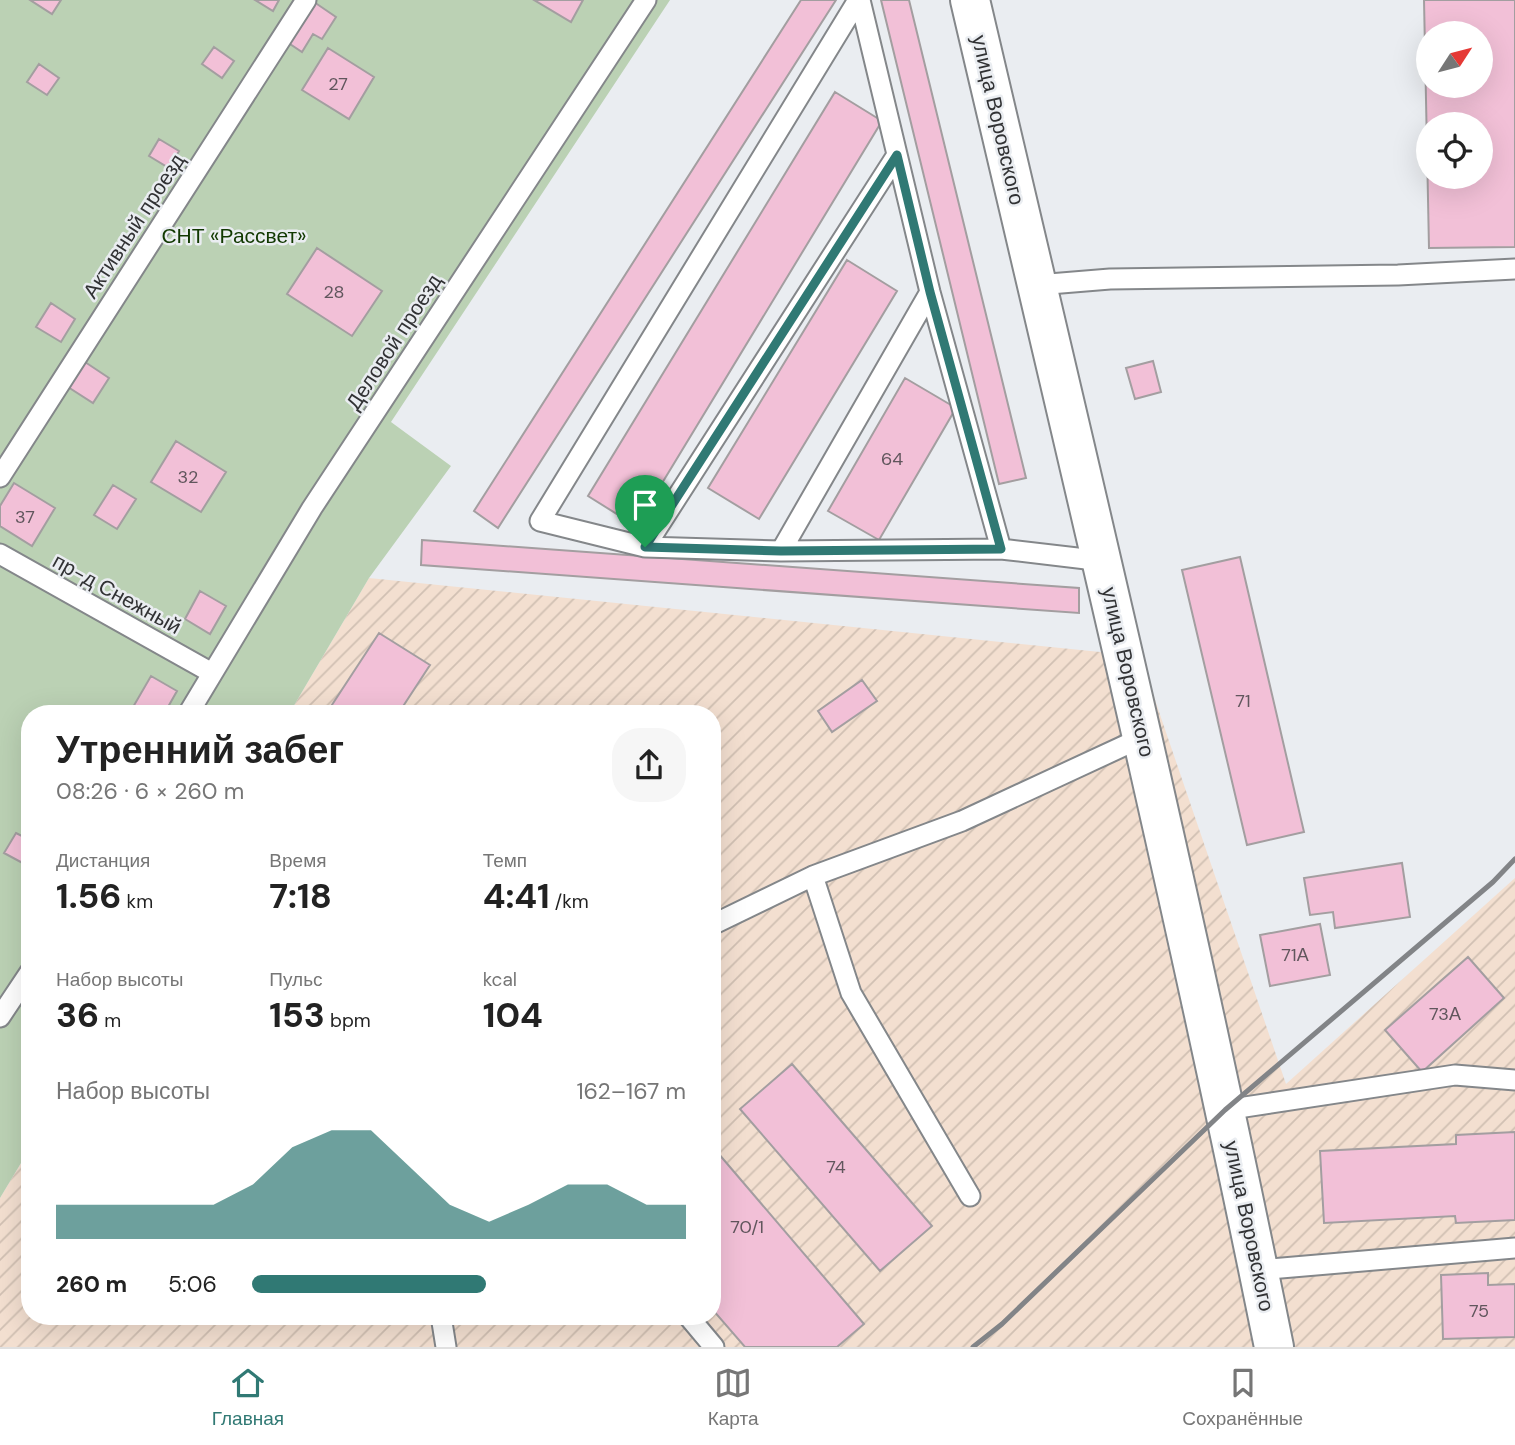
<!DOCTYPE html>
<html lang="ru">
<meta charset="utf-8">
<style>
:root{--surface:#fff;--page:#f6f6f6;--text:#222;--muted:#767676;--line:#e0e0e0;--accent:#307974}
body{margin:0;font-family:"DM Sans",sans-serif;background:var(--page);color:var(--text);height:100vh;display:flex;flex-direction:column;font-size:26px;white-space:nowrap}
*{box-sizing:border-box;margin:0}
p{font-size:23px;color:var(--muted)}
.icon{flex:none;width:38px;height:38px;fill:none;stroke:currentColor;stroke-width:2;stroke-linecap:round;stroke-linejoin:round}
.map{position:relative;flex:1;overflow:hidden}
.side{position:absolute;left:21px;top:705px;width:700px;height:620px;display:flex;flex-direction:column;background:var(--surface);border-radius:28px;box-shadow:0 7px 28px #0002}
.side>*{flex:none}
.needle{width:46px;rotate:54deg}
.buttons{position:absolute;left:1416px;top:21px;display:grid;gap:14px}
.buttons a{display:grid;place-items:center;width:77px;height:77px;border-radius:50%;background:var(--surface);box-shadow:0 7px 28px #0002;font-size:35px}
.pin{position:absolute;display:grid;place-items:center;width:60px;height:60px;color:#fff;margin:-72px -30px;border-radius:50% 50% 50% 0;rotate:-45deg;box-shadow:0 0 7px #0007}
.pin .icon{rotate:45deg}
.round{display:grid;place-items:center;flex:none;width:74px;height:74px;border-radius:28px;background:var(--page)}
.summary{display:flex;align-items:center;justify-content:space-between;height:119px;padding:0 35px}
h1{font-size:38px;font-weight:700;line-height:52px}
.figures{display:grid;grid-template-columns:repeat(3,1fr);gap:10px;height:119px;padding:7px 35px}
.figures div{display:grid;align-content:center}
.figures b{font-size:35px;font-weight:700}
.figures small{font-size:19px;font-weight:400}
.figures p{font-size:19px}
.chart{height:196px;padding:14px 35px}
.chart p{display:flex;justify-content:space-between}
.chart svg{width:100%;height:126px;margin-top:7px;fill:var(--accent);opacity:.7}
ul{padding:0 35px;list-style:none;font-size:23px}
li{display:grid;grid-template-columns:112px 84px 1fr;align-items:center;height:52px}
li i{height:18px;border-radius:9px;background:var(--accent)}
.tabs{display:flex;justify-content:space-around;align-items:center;height:98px;border-top:2px solid var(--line);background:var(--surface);font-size:19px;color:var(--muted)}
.tabs a{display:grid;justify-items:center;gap:4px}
.tabs .selected{color:var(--accent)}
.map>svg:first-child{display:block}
.industrial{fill:url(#industrial-furrows)}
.garden{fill:#bbd1b4}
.building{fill:#f2c0d7;stroke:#a39ea0;stroke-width:2;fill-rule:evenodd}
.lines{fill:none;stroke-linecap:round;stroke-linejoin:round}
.service-casing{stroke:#84878a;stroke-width:23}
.tertiary-casing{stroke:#84878a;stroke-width:42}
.service{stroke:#fff;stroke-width:19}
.tertiary{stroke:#fff;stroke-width:38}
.rail{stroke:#828487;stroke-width:5}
.route-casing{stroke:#fff;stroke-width:14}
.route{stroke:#307974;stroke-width:9}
.labels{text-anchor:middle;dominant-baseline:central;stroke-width:5;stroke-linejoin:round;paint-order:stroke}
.number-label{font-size:18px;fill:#61565d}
.street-label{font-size:21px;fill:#313234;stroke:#eaedf1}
.park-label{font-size:21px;fill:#113901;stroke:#eaedf1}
</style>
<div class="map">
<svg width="1515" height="1347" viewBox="0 0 1515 1347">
<defs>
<pattern id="industrial-furrows" width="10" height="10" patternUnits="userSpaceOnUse" patternTransform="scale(1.75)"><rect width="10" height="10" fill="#f3dfd0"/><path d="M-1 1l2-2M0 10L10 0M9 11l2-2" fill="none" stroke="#d1c0b3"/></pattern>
</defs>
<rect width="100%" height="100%" fill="#eaedf1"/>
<path class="industrial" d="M369 578 1140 656 1286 1084 1515 878V1347H0V1198L30 1148V1316H712V714H289Z"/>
<path class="garden" d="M0 0H670L391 422 451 466 369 578 289 714H30V1148L0 1198Z"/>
<path class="building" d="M30 0H61L52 14Z
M255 0H279L273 11Z
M534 0H583L571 22Z
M801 0H836L498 528 474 511Z
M881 0H909L1026 478 999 484Z
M1424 0H1515V247L1429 248ZM1428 33H1480V86H1428ZM1428 124H1480V177H1428Z
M314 2 336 17 322 39 313 34 302 52 287 42Z
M214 47 234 61 222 78 202 64Z
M328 48 374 77 349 119 302 90Z
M39 64 59 78 47 95 27 82Z
M835 92 882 121 636 526 588 496Z
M159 139 179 151 169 168 149 156Z
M317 248 382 291 352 336 287 294Z
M847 260 897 291 759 519 708 488Z
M51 303 75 319 61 342 36 327Z
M1153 361 1161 392 1135 399 1126 368Z
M85 362 109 378 93 403 68 387Z
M905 378 956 408 879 540 828 511Z
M176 441 226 472 201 512 151 482Z
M14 483 55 508 32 546 0 526V506Z
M113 485 136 499 117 529 94 515Z
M422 540 1079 588V613L421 565Z
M1240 557 1304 832 1247 845 1182 570Z
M200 591 226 606 210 634 185 619Z
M379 633 430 665 398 714H326Z
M151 676 177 691 164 714H129Z
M862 680 877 701 832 732 818 711Z
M16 833 30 840V867L4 853Z
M1402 863 1410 917 1335 928 1333 912 1310 915 1304 878Z
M1320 924 1330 975 1270 986 1260 935Z
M1468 957 1504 998 1422 1072 1385 1030Z
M792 1064 932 1226 880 1271 740 1109Z
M1515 1132V1220L1456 1223 1455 1216 1324 1223 1320 1151 1456 1144V1135Z
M712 1146 864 1324 837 1347H745L712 1309Z
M1488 1273V1285L1515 1284V1337L1443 1339 1441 1275Z"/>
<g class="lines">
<g class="service-casing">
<path id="service" d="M858 0 540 521 645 547 781 551 1001 549 1103 561
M860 0 930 292 1001 549
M1037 285 1110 279 1398 275 1515 269
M0 477 306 0
M645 547 897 155
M781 551 930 292
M0 554 212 673
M188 714 312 508 646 0
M813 876 851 993 970 1196
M712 925 813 876 962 821 1143 737
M0 1017 30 972
M1225 1110 1455 1075 1515 1080
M1258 1270 1515 1248
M441 1316 446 1347
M688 1316 714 1347"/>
</g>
<g class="tertiary-casing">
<path id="tertiary" d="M970 0C1075 448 1183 896 1274 1347"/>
</g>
<use href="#service" class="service"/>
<use href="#tertiary" class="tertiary"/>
<path class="rail" d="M973 1347 1002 1324 1225 1110 1493 882 1515 859"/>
</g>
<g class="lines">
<g class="route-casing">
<path id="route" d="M897 155 930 292 1001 549 781 551 645 547Z"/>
</g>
<use href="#route" class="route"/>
</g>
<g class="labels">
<g class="number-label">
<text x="338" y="84">27</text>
<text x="334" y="292">28</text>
<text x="892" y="459">64</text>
<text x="188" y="477">32</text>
<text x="25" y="517">37</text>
<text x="1243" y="701">71</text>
<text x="1295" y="955">71А</text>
<text x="1445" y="1014">73А</text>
<text x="836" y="1167">74</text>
<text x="747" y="1227">70/1</text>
<text x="1479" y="1311">75</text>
</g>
<g class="street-label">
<text transform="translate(998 120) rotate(77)">улица Воровского</text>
<text transform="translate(134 226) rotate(-57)">Активный проезд</text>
<text transform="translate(394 342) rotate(-57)">Деловой проезд</text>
<text transform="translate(117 594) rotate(29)">пр-д Снежный</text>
<text transform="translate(1128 672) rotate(77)">улица Воровского</text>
<text transform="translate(1249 1226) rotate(78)">улица Воровского</text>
</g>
<g class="park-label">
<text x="234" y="236">СНТ «Рассвет»</text>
</g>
</g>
</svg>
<div class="buttons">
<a><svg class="needle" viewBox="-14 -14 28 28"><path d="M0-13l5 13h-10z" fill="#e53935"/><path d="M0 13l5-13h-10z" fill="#767676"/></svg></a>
<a><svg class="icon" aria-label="locate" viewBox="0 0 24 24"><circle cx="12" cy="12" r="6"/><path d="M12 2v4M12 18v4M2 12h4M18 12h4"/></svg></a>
</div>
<div class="pin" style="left:645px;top:547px;background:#1e9e55"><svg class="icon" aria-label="arrive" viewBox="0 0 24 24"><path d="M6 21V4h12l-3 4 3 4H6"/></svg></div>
<section class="side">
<div class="summary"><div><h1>Утренний забег</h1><p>08:26 · 6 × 260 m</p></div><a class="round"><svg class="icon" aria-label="share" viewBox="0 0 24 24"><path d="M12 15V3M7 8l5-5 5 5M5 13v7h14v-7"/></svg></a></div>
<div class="figures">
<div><p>Дистанция</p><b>1.56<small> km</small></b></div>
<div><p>Время</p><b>7:18</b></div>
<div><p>Темп</p><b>4:41<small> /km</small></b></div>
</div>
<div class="figures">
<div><p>Набор высоты</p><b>36<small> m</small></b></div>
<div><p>Пульс</p><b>153<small> bpm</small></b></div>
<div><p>kcal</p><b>104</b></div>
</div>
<div class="chart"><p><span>Набор высоты</span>162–167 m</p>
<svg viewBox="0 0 160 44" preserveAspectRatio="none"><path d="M0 44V32L10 32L20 32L30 32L40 32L50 25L60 12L70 6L80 6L90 19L100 32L110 38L120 32L130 25L140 25L150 32L160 32V44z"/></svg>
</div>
<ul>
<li><b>260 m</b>5:06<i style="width:54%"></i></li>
</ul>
</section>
</div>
<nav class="tabs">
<a class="selected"><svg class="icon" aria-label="home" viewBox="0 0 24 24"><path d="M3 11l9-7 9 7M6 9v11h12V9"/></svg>Главная</a>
<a><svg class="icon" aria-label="map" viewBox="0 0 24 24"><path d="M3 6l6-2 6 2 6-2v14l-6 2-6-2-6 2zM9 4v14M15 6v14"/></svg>Карта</a>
<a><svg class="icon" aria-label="saved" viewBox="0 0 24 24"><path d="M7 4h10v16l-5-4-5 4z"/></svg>Сохранённые</a>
</nav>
